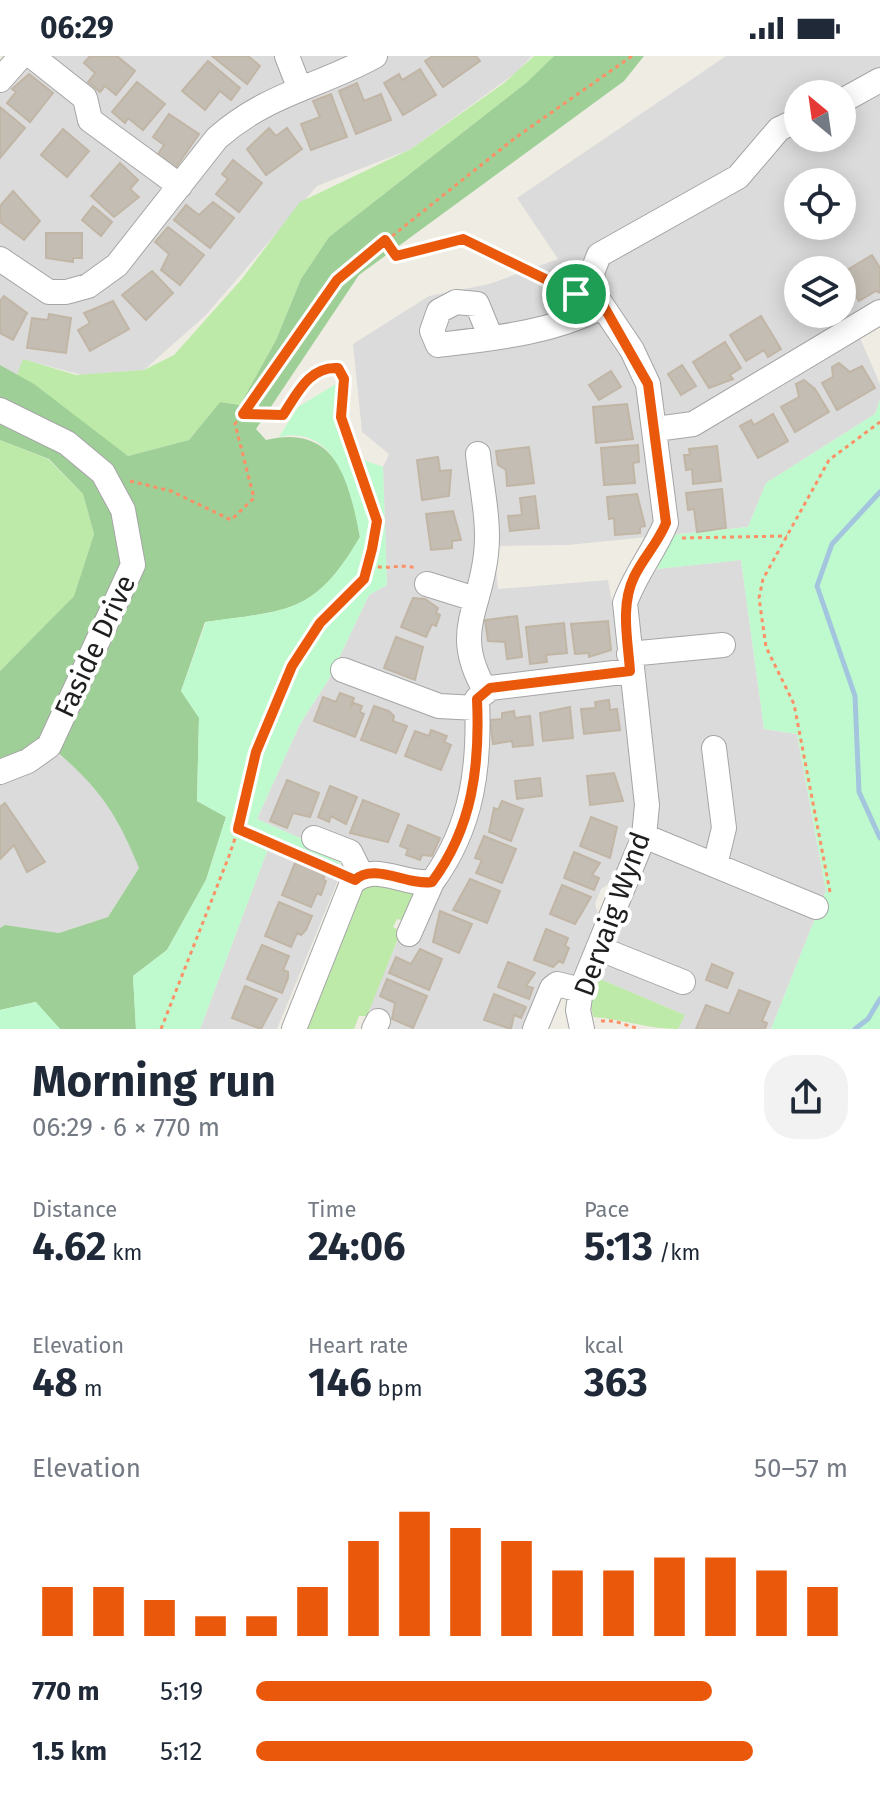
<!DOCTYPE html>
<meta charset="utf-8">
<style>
:root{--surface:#fff;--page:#f2f2f3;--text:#1f2937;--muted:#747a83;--accent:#ea580c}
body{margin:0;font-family:"Fira Sans",sans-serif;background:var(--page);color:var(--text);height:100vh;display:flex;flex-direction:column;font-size:30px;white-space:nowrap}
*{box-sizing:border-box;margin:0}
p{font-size:26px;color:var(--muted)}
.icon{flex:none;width:44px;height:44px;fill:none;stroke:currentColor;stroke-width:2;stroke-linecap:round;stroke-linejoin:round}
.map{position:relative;height:973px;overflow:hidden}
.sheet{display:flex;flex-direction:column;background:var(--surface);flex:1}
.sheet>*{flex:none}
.needle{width:52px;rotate:331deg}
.buttons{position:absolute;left:784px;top:24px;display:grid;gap:16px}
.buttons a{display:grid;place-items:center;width:72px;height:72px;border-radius:50%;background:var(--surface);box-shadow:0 4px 20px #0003;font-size:40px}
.pin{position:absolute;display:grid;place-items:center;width:68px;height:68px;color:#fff;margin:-34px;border:4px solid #fff;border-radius:50%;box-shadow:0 2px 8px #0007}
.round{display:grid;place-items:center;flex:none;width:84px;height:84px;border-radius:32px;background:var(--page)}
.overview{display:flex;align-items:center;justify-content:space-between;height:136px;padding:0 32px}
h1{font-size:44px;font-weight:700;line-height:60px}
.figures{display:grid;grid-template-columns:repeat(3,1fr);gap:12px;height:136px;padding:8px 32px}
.figures div{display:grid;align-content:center}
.figures b{font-size:40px;font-weight:700}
.figures small{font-size:22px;font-weight:400}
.figures p{font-size:22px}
.chart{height:224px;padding:16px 32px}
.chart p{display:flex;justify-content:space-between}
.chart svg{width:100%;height:144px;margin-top:8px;stroke:var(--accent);stroke-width:6}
ul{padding:0 32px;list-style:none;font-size:26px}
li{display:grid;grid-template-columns:128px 96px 1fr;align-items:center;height:60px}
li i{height:20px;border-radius:10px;background:var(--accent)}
.status{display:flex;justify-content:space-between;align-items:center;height:56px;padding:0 40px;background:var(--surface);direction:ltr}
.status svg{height:22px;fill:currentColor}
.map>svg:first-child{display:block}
.residential{fill:#dcdbdb;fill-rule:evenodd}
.grass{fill:#bdeaa8}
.forest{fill:#9ecf97}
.park{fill:#bfface}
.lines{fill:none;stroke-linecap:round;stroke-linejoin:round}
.stream{stroke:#a3c6de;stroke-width:5}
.building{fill:#c4bdb3;stroke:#c1b6a5;stroke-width:2}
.minor-casing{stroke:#a5a5a5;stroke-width:26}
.path{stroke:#fc9067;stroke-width:3;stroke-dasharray:4 4;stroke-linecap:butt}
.minor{stroke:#fff;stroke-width:24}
.route-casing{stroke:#fff;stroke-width:16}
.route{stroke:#ea580c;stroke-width:10}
.labels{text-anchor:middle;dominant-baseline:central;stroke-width:8;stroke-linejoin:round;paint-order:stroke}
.street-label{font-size:28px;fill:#1e1e1e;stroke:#fff}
</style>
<div class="status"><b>06:29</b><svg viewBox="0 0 49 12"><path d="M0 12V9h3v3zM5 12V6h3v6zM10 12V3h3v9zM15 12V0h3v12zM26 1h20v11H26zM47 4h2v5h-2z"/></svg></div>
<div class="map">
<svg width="880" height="973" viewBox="0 0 880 973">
<rect width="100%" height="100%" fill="#efede3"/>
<path class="residential" d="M4 0H532L517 16 411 93 317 130 206 259 144 314 82 319 29 305 17 319 0 309V5Z
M726 0H880V270L860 282 880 328V344L875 358 766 427 748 471 568 489 494 490 498 533 608 524 620 590 638 748 633 770 612 826 601 833 595 848 598 858 571 923 550 916 527 973H383L388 961 369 953 399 881 417 889 440 835 340 800 257 763 300 668 329 623 369 539 387 529 383 411 389 398 362 376 353 288 429 240 489 228 558 203 517 142ZM798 38H842V82H798ZM798 126H842V170H798ZM798 214H842V258H798Z
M741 504 764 673 797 678 826 835 771 973H678L685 959 600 923 623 870 657 755 636 542 657 513Z
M49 690 91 725 124 772 139 812 108 861 59 877 5 869 0 872V716Z
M268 793 335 817 338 824 277 973H200Z"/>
<path class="grass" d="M534 0H554L526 27 329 181 301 223 276 284 240 349 220 346 189 384 128 400 17 319 23 303 76 319 144 314 174 299 241 224 300 146 411 93 504 27Z
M0 384 48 403 83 438 94 478 74 540 0 615Z
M360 829 401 830 421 840 405 865 397 863 393 871 401 875 367 960H359L354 973H300Z
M600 923 685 959 678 973C648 973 622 963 593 961L590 945Z"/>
<path class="forest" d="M554 0H644L624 25 359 219 256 373 266 384C336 367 350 425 360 481 314 559 289 554 205 566L181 635 199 661 197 745 226 761 206 824 167 894 133 920 136 973H60L35 946 0 954V872L5 869 59 877 108 861 139 812C116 755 97 729 50 690L0 716V615L74 540 94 478 83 438 49 403 0 384V309L34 328 128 400 189 384 220 346 240 349 276 284 301 223 329 181 526 27Z"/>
<path class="park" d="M344 323 347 360 361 403 383 411 387 529 369 539 329 623 300 668 257 763 343 801 335 817 268 793 200 973H136L133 920 167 894 206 824 226 761 197 745 199 662 181 635 206 566C289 554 314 559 360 481 352 440 338 367 279 381L298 351Z
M880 344V973H771L826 835 797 678 764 673 741 504 657 513 671 479 748 471 766 427 875 358Z
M36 946 60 973H0V954Z"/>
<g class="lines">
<path class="stream" d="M880 436 832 488 817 530 855 640 859 736 880 782
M855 973 868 963 880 943"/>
</g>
<path class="building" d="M90 0H117L135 15 116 39 105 30 100 36 88 26 95 17 84 7Z
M212 0H248L260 10 247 28Z
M433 0H476L480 5 443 31 425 5Z
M208 5 240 32 231 44 220 35 205 54 182 35Z
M420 13 436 39 403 59 384 27 399 18 402 24Z
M29 18 53 37 30 66 7 47 16 36 12 33Z
M137 26 165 48 143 74 128 62 125 67 112 56Z
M357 27 364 45 381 38 391 64 356 78 339 35Z
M331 38 347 81 311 94 301 68 320 61 313 45Z
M0 51 25 72 0 102Z
M169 58 199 78 174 114 156 101 164 89 153 81Z
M269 72 276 80 287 72 302 93 266 119 247 93Z
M63 73 89 95 67 121 41 99Z
M233 104 262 127 239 156 216 138 228 123 222 118Z
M120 107 138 124 130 133 139 141 114 161 91 140Z
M13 135 40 165 24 184 0 166V150Z
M213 146 234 162 210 192 174 164 186 149 199 159Z
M93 150 112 166 101 180 82 164Z
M168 171 204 199 180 229 161 214 169 198 155 186Z
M46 177H82V202H73V206L46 202Z
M872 199 880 212V237L876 235 859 245 842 217Z
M152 215 173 237 146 264 122 239Z
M4 240 27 257 13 284 0 277V245Z
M113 245 129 273 90 295 78 274 90 267 84 257Z
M49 258 71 262 66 297 27 292 32 262 48 264Z
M761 260 781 293 768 301 764 294 746 305 730 279Z
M725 286 741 312 730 319 733 323 709 332 693 306Z
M839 307 850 316 862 310 875 332 837 354 822 327 833 321 832 311Z
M682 309 696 330 681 339 668 318Z
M611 315 621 331 599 344 589 329Z
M804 324 815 333 829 356 795 376 781 351 799 341 796 328Z
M627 348 633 383 596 387 593 351Z
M773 358 788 385 758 402 740 370 751 364 754 369Z
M638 389 639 406 633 407 635 427 604 429 601 392Z
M717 390 721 425 693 428 692 413 686 414 684 399H690L689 393Z
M529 391 534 427 507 430 506 414 498 409 496 395Z
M438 401 440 415 451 414 449 440 422 444 417 404Z
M722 433 726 472 697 476 694 453 688 454 686 437Z
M637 438 645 470 640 471V477L615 479 614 462 609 463 607 441Z
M535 440 539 472 510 475 508 460 522 459 520 442Z
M453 455 461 484 452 485V492L431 494 426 458Z
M413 542 425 543 438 552 436 557 440 559 436 570 432 568 426 581 401 571Z
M517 560 522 601 507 603 505 586 488 585 485 564Z
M608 565 611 594 589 601V597L575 598 571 568Z
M564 567 567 597 546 599 547 606 530 608 526 571Z
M396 581 423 591 415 624 384 612Z
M340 637 354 642 350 652 354 647 362 650 360 656 364 658 355 681 314 665 323 641 336 646Z
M609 644 610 654 617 653 620 674 584 678 581 653 596 652 595 646Z
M374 650 389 655 394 660 393 665 407 670 396 697 361 684Z
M570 651 573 682 543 685 540 657Z
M514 655 515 662 530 660 533 689 513 691 512 685 493 688 490 664 502 663V657Z
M431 674 447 680 444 686 451 689 441 714 405 700 415 675 429 680Z
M614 717 623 745 590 749 587 720Z
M540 722 542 740 517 743 515 725Z
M287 724 319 737 310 761 293 757 287 772 270 765Z
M330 730 357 741 346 768 331 760 329 766 318 761Z
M363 744 399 758 388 786 350 777Z
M502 745 523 753 511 785 489 776 494 752 498 754Z
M5 747 45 806 27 816 14 789 0 803V751Z
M591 761 617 771 610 802 580 790Z
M408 769 440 782 432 800 422 799 420 804 406 799 408 793 400 790Z
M484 780 516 793 502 827 476 817 482 804 475 802Z
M574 796 600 807 592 819 599 822 594 834 564 822Z
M295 807 321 814 325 819 323 823 326 825 321 839 317 837 311 851 282 839Z
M470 823 500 835 487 867 453 854Z
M562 829 591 841 575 868 550 858Z
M279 846 312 860 306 874 301 879 297 877 291 891 265 880Z
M440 855 472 868 459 897 433 886Z
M546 873 568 882 565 890 569 892 563 907 559 905 553 911 534 904Z
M262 889 289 900 283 914 288 916V922L282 937 247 923Z
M420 893 442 903 429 934 389 917 396 901 411 908Z
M508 906 535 917 526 930 533 932 529 943 498 931Z
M712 908 733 917 727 932 706 924Z
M387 923 427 940 413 972 392 963 395 947 380 940Z
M245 930 277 943 261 973 232 962Z
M739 934 770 946 762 965 767 967 765 973H696L706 949 729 958Z
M494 938 526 951 521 962 514 959 511 973 484 964Z"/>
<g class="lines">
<g class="minor-casing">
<path id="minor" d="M32 0 85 42 90 64 180 130
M287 0 299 31
M0 24 21 0
M842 45 880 24
M0 203 49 236H66L88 230 117 209 217 82C268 37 319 31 375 0
M491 282 477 248 456 246 439 255 432 275 438 289C496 282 550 277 602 251
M0 354 67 387 103 417 123 454 133 509 49 690 28 705 0 716
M656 373 693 368 880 256
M478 398C481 429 490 466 486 498 480 556 451 576 486 636
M427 528 475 543
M629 598 723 589
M343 614 439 650 477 652
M714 692 724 772 715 809
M644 780 816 851
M314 782 350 796 361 818
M409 878 432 826
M598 892 683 926
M294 973 352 827C375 805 403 830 432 826 473 770 480 710 477 643L490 632 630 615
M374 973 378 965
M535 973 552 932 557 928 581 934
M582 973 578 954 581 934 644 780 647 749 625 547C635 518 654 496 666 467L648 328 632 294 595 239 592 217 599 199 738 121 779 73 798 64"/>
</g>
<path class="path" d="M385 184 396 200 463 183 575 237
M130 425 171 435 231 464 254 442 235 368 337 224 515 82 632 0
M682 482 787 480
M370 509C389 515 399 507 416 512
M238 773 333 815
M830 836 794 648 766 591 759 542 763 523 829 404 880 366
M601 965H614L639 973
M161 973 229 800 243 759 256 696 292 610 320 567 364 523 372 493 377 465 341 361 344 323 338 312C309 310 297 338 283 359L243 358"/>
<use href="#minor" class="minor"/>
</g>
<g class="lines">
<g class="route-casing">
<path id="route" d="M463 183 576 238 594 233 648 328 666 467C658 487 643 502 634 521 620 550 628 585 630 615L490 632 477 643C480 709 473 771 432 826 408 830 374 806 355 824L238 773 256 696 292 610 320 567 364 523 372 493 377 465 341 361 344 323 338 312C309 310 297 338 283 359L243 358 337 224 385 184 396 200Z"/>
</g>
<use href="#route" class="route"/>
</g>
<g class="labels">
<g class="street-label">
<text transform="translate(95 590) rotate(-65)">Faside Drive</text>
<text transform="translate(612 858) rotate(-70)">Dervaig Wynd</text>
</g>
</g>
</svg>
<div class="buttons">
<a><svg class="needle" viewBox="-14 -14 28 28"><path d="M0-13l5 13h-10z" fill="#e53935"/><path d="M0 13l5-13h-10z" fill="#747a83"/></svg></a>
<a><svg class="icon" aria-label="locate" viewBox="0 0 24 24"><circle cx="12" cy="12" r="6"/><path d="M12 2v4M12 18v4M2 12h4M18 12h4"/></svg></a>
<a><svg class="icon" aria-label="layers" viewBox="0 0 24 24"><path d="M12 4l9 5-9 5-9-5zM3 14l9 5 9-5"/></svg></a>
</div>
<div class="pin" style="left:576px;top:238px;background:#1e9e55"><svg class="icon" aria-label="arrive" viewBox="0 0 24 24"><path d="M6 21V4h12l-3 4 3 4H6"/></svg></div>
</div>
<section class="sheet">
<div class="overview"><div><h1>Morning run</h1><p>06:29 · 6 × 770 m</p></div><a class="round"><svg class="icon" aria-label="share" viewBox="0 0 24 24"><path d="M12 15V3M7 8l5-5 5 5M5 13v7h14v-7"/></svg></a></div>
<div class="figures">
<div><p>Distance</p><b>4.62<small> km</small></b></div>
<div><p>Time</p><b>24:06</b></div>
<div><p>Pace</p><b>5:13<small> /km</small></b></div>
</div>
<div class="figures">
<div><p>Elevation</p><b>48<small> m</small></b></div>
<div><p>Heart rate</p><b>146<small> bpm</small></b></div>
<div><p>kcal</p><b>363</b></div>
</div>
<div class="chart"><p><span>Elevation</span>50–57 m</p>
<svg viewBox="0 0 160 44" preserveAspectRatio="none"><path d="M5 44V29M15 44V29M25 44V33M35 44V38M45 44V38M55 44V29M65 44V15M75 44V6M85 44V11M95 44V15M105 44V24M115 44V24M125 44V20M135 44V20M145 44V24M155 44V29"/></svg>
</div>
<ul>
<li><b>770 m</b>5:19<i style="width:77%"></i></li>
<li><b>1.5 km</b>5:12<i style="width:84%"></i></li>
</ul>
</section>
